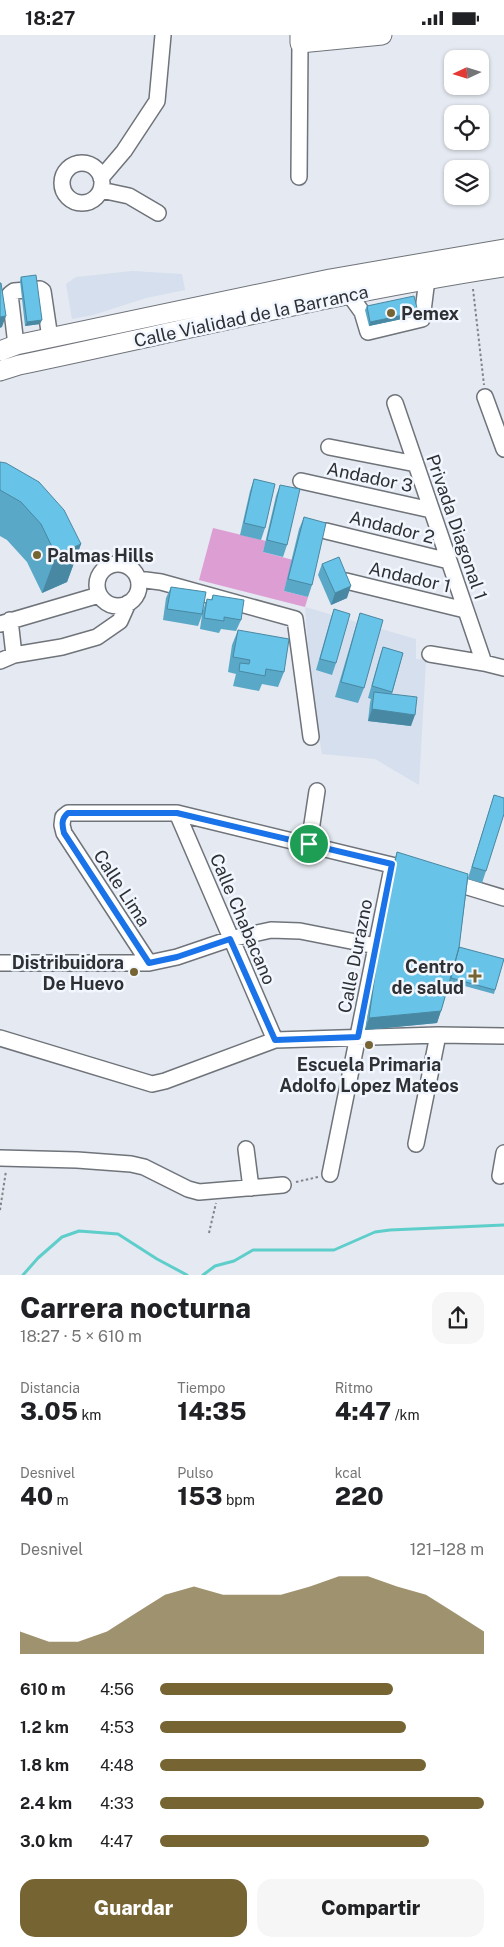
<!DOCTYPE html>
<html lang="es">
<meta charset="utf-8">
<style>
:root{--surface:#fff;--page:#f6f6f6;--text:#202124;--muted:#757577;--accent:#776433}
body{margin:0;font-family:"Public Sans",sans-serif;background:var(--page);color:var(--text);height:100vh;display:flex;flex-direction:column;font-size:19px;white-space:nowrap}
*{box-sizing:border-box;margin:0}
p{font-size:16px;color:var(--muted)}
.icon{flex:none;width:28px;height:28px;fill:none;stroke:currentColor;stroke-width:2;stroke-linecap:round;stroke-linejoin:round}
.map{position:relative;height:1240px;overflow:hidden}
.details{display:flex;flex-direction:column;background:var(--surface);flex:1}
.details>*{flex:none}
.needle{width:32px;rotate:266deg}
.fabs{position:absolute;left:444px;top:15px;display:grid;gap:10px}
.fabs a{display:grid;place-items:center;width:45px;height:45px;border-radius:10px;background:var(--surface);box-shadow:0 1px 4px #0004;font-size:25px}
.pin{position:absolute;display:grid;place-items:center;width:42px;height:42px;color:#fff;margin:-21px;border:2px solid #fff;border-radius:50%;box-shadow:0 1px 5px #0007}
.round{display:grid;place-items:center;flex:none;width:52px;height:52px;border-radius:15px;background:var(--page)}
.overview{display:flex;align-items:center;justify-content:space-between;height:85px;padding:0 20px}
h1{font-size:28px;font-weight:800;line-height:38px}
.metrics{display:grid;grid-template-columns:repeat(3,1fr);gap:8px;height:85px;padding:5px 20px}
.metrics div{display:grid;align-content:center}
.metrics b{font-size:25px;font-weight:800}
.metrics small{font-size:14px;font-weight:400}
.metrics p{font-size:14px}
.chart{height:140px;padding:10px 20px}
.chart p{display:flex;justify-content:space-between}
.chart svg{width:100%;height:90px;margin-top:5px;fill:var(--accent);opacity:.7}
.primary-button{display:flex;gap:10px;margin-top:auto;padding:10px 20px}
.primary-button a{flex:1;height:58px;border-radius:15px;background:var(--accent);color:#fff;font-size:20px;font-weight:800;line-height:58px;text-align:center}
.primary-button a+a{background:var(--page);color:var(--text)}
ul{padding:0 20px;list-style:none;font-size:16px}
li{display:grid;grid-template-columns:80px 60px 1fr;align-items:center;height:38px}
li i{height:12px;border-radius:6px;background:var(--accent)}
.status{display:flex;justify-content:space-between;align-items:center;height:35px;padding:0 25px;background:var(--surface);direction:ltr}
.status svg{height:14px;fill:currentColor}
.map>svg:first-child{display:block}
.built{fill:#d6dfed}
.green{fill:#dc9ed3}
.lines{fill:none;stroke-linecap:round;stroke-linejoin:round}
.stream{stroke:#5ececb;stroke-width:3}
.minor-casing{stroke:#6f737a;stroke-width:18}
.major-casing{stroke:#6f737a;stroke-width:21}
.path{stroke:#818489;stroke-width:2;stroke-dasharray:2.5 2.5;stroke-linecap:butt}
.minor{stroke:#fff;stroke-width:15}
.major{stroke:#fff;stroke-width:19}
.wall{fill:#59a8c8}
.shaded-wall{fill:#4988a2}
.building{fill:#68c3e8;stroke:#4988a2}
.route-casing{stroke:#fff;stroke-width:10}
.route{stroke:#1a73e8;stroke-width:6}
.poi-dot{fill:#776433;stroke:#f2f7ff;stroke-width:2}
.labels{text-anchor:middle;dominant-baseline:central;stroke-width:5;stroke-linejoin:round;paint-order:stroke}
.poi-label{font-size:18px;font-weight:bold;fill:#2e3033;stroke:#f2f7ff;text-anchor:start}
.street-label{font-size:18px;fill:#2e3033;stroke:#f2f7ff}
</style>
<div class="status"><b>18:27</b><svg viewBox="0 0 49 12"><path d="M0 12V9h3v3zM5 12V6h3v6zM10 12V3h3v9zM15 12V0h3v12zM26 1h20v11H26zM47 4h2v5h-2z"/></svg></div>
<div class="map">
<svg width="504" height="1240" viewBox="0 0 504 1240">
<rect width="100%" height="100%" fill="#e5e9f1"/>
<path class="built" d="M132 236 182 239 185 255 146 263 93 280 72 284 66 249 76 242Z
M305 572 416 604V624L426 625 419 750 375 724 322 719 312 658Z"/>
<path class="green" d="M213 493 266 506 263 517 293 525 284 556 308 562 305 572 199 545Z"/>
<g class="lines">
<path class="stream" d="M23 1240 38 1223 62 1202 79 1196 118 1199 157 1224 187 1240
M203 1240 215 1231 234 1226 253 1215H334L375 1197 390 1195 504 1190"/>
<g class="minor-casing">
<path id="minor" d="M62 148a20 20 0 1 1 40 0a20 20 0 1 1-40 0Z
M299 142 300 8
M101 143 124 116 157 66 163 0
M101 155 129 161 158 178
M349 259 362 277 368 297 422 284 427 244
M16 310 10 259 14 256 40 254 43 256 50 303
M485 362 504 414
M395 368 484 628
M329 412 416 429
M301 446 431 475
M326 496 449 526
M97 550a21 21 0 1 1 42 0a21 21 0 1 1-42 0Z
M138 544 161 547 295 584 311 702
M346 546 465 575
M10 585 14 620
M0 589 99 560
M430 619 484 628 504 633
M0 626 14 620 62 612 97 602 120 586 128 568
M177 778 275 1005
M309 809 317 756
M448 846 504 863
M0 928H149L177 922 230 904 271 895 300 896 376 911
M149 928 64 798 62 790 63 782 68 778H177L412 835
M0 1003 152 1049 165 1046 275 1005 438 1000 504 1001
M416 1109 438 1000
M246 1114 251 1153
M0 1123 77 1125 131 1129 144 1132 188 1154 199 1157 283 1150
M330 1139 391 838
M500 1141 504 1118"/>
</g>
<g class="major-casing">
<path id="major" d="M300 0V8L382 0
M0 316 16 310 330 244 504 214
M0 336 19 330C181 296 341 257 504 232"/>
</g>
<path class="path" d="M473 254 484 350
M296 1147 318 1142
M0 1175 6 1136
M209 1198 216 1168"/>
<use href="#minor" class="minor"/>
<use href="#major" class="major"/>
</g>
<path class="wall" d="M21 242 40 289 25 291 20 246Z
M367 271 416 281 369 291 365 275Z
M0 427 81 509 67 547 42 558 27 527 7 505 0 501Z
M254 444 265 493 261 505 240 500 250 456Z
M280 450 287 510 283 522 263 517 276 461Z
M304 482 312 550 308 562 284 556 299 494Z
M322 529 347 563 331 570 318 540Z
M171 552 203 575 207 564 211 565 213 560 241 585 236 596 221 594 219 598 200 594 202 580 198 591 163 585 166 563Z
M334 574 336 628 332 640 316 635 330 586Z
M360 578 364 653 358 668 335 662 355 594Z
M238 595 284 637 278 652 262 649 259 656 233 651 236 639 228 637 232 610Z
M383 612 403 618 392 659 411 691 368 686 370 668 371 664 368 663 379 624Z
M494 760 486 836 482 848 468 844 459 912 495 955 494 959 450 947 437 988 365 995 378 901 393 829 397 817 468 843Z"/>
<path class="shaded-wall" d="M418 277 416 281 369 291 370 287Z
M6 281 2 292 0 293V282Z
M42 285 40 289 25 291 27 287Z
M81 509 67 547 42 558 56 520Z
M351 551 347 563 331 570 335 558Z
M372 674 415 680 411 691 368 686Z
M441 976 437 988 365 995 369 983Z"/>
<path class="building" d="M36 240 42 285 27 287 21 242Z
M0 248H1L6 281 0 282Z
M414 261 418 277 370 287 367 271Z
M0 427 6 428 39 447 64 475 81 509 56 520 41 489 21 467 0 455Z
M254 444 275 449 265 493 244 488Z
M280 450 300 454 287 510 267 505Z
M304 482 326 488 312 550 288 544Z
M339 522 351 551 335 558 322 529Z
M171 552 206 557 202 579 167 574Z
M213 560 244 565 241 585 224 582V586L204 583 207 564 212 565Z
M334 574 350 579 336 628 320 624Z
M360 578 383 585 364 653 341 647Z
M238 595 289 604 284 637 266 634 265 641 239 636 240 628 249 629 250 625 233 622Z
M383 612 403 618 392 657 372 651Z
M374 657 417 662 415 680 372 674Z
M494 760 504 763V779L486 836 472 832Z
M397 817 468 839 459 913 441 976 369 983 382 889Z
M459 912 504 924 495 955 451 943Z"/>
<g class="lines">
<g class="route-casing">
<path id="route" d="M68 778H177L392 829 358 1002 275 1005 230 904 177 922 149 928 64 798C62 790 61 784 68 778Z"/>
</g>
<use href="#route" class="route"/>
</g>
<g class="poi-dot">
<circle cx="391" cy="278" r="5"/>
<circle cx="37" cy="520" r="5"/>
<circle cx="134" cy="937" r="5"/>
<path d="M472.5 933.5h5v5h5v5h-5v5h-5v-5h-5v-5h5z"/>
<circle cx="369" cy="1010" r="5"/>
</g>
<g class="labels">
<g class="poi-label">
<text x="401" y="278">Pemex</text>
<text x="47" y="520">Palmas Hills</text>
<text x="124" y="927" text-anchor="end">Distribuidora<tspan x="124" dy="21">De Huevo</tspan></text>
<text x="464" y="931" text-anchor="end">Centro<tspan x="464" dy="21">de salud</tspan></text>
<text x="369" y="1029" text-anchor="middle">Escuela Primaria<tspan x="369" dy="21">Adolfo Lopez Mateos</tspan></text>
</g>
<g class="street-label">
<text transform="translate(251 281) rotate(-12)">Calle Vialidad de la Barranca</text>
<text transform="translate(370 442) rotate(12)">Andador 3</text>
<text transform="translate(392 492) rotate(14)">Andador 2</text>
<text transform="translate(457 492) rotate(71)">Privada Diagonal 1</text>
<text transform="translate(410 542) rotate(13)">Andador 1</text>
<text transform="translate(122 853) rotate(57)">Calle Lima</text>
<text transform="translate(243 884) rotate(67)">Calle Chabacano</text>
<text transform="translate(355 921) rotate(-79)">Calle Durazno</text>
</g>
</g>
</svg>
<div class="fabs">
<a><svg class="needle" viewBox="-14 -14 28 28"><path d="M0-13l5 13h-10z" fill="#e53935"/><path d="M0 13l5-13h-10z" fill="#757577"/></svg></a>
<a><svg class="icon" aria-label="locate" viewBox="0 0 24 24"><circle cx="12" cy="12" r="6"/><path d="M12 2v4M12 18v4M2 12h4M18 12h4"/></svg></a>
<a><svg class="icon" aria-label="layers" viewBox="0 0 24 24"><path d="M12 4l9 5-9 5-9-5zM3 14l9 5 9-5"/></svg></a>
</div>
<div class="pin" style="left:309px;top:809px;background:#1e9e55"><svg class="icon" aria-label="arrive" viewBox="0 0 24 24"><path d="M6 21V4h12l-3 4 3 4H6"/></svg></div>
</div>
<section class="details">
<div class="overview"><div><h1>Carrera nocturna</h1><p>18:27 · 5 × 610 m</p></div><a class="round"><svg class="icon" aria-label="share" viewBox="0 0 24 24"><path d="M12 15V3M7 8l5-5 5 5M5 13v7h14v-7"/></svg></a></div>
<div class="metrics">
<div><p>Distancia</p><b>3.05<small> km</small></b></div>
<div><p>Tiempo</p><b>14:35</b></div>
<div><p>Ritmo</p><b>4:47<small> /km</small></b></div>
</div>
<div class="metrics">
<div><p>Desnivel</p><b>40<small> m</small></b></div>
<div><p>Pulso</p><b>153<small> bpm</small></b></div>
<div><p>kcal</p><b>220</b></div>
</div>
<div class="chart"><p><span>Desnivel</span>121–128 m</p>
<svg viewBox="0 0 160 44" preserveAspectRatio="none"><path d="M0 44V33L10 38L20 38L30 33L40 24L50 15L60 11L70 15L80 15L90 15L100 11L110 6L120 6L130 11L140 15L150 24L160 33V44z"/></svg>
</div>
<ul>
<li><b>610 m</b>4:56<i style="width:72%"></i></li>
<li><b>1.2 km</b>4:53<i style="width:76%"></i></li>
<li><b>1.8 km</b>4:48<i style="width:82%"></i></li>
<li><b>2.4 km</b>4:33<i style="width:100%"></i></li>
<li><b>3.0 km</b>4:47<i style="width:83%"></i></li>
</ul>
<div class="primary-button"><a>Guardar</a><a>Compartir</a></div>
</section>
